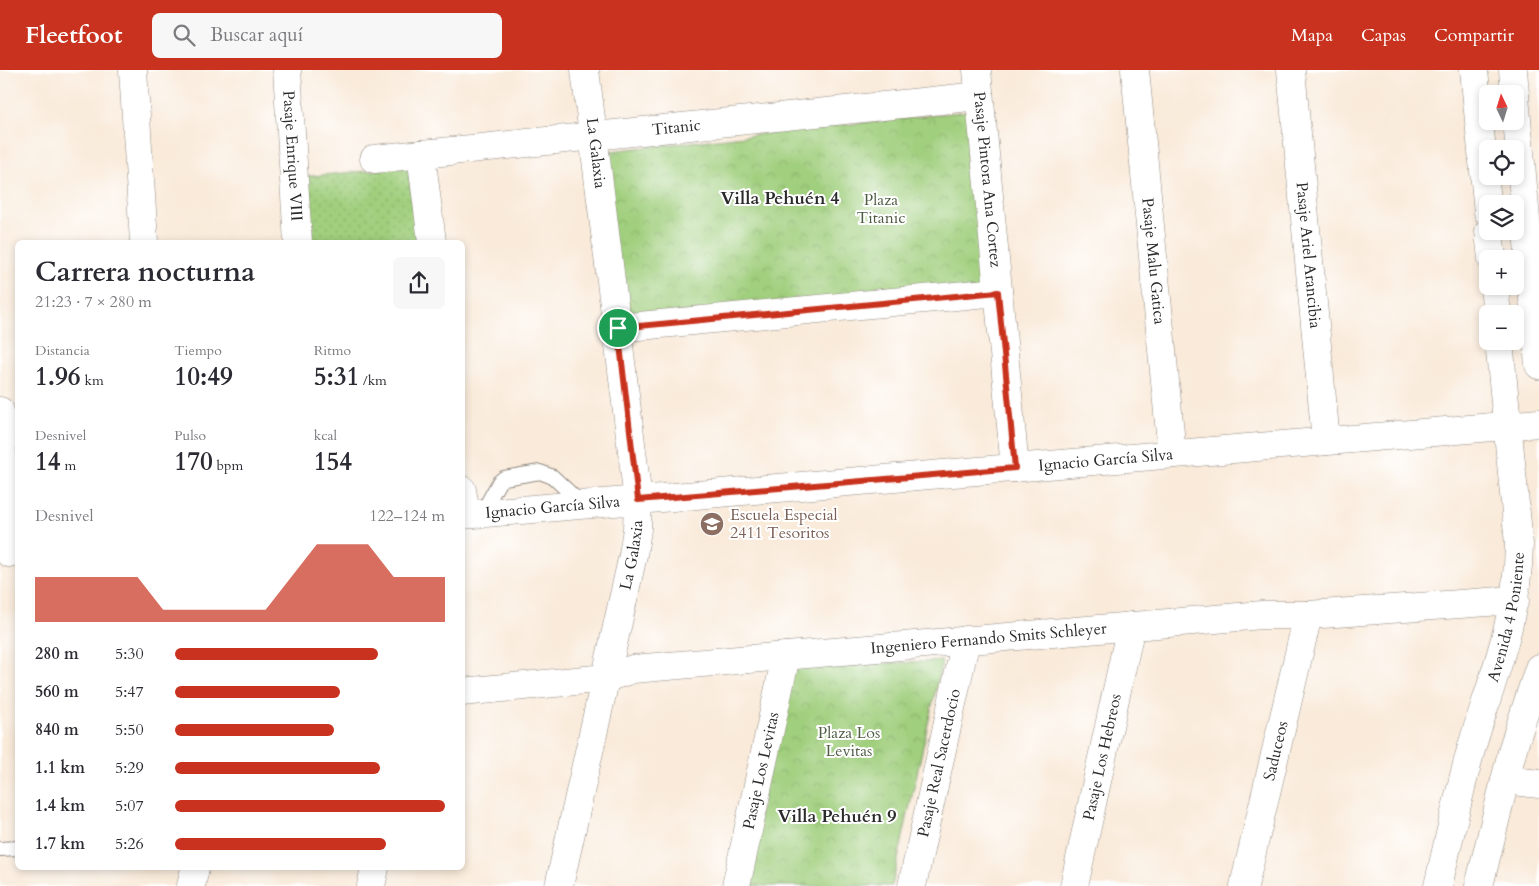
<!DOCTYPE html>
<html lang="es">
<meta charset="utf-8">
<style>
:root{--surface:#fff;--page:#f7f7f7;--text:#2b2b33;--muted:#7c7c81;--accent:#c8321e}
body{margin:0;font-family:Cardo,serif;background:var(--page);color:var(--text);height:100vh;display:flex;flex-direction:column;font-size:19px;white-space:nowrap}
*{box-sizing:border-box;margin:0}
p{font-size:16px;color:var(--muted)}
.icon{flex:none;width:28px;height:28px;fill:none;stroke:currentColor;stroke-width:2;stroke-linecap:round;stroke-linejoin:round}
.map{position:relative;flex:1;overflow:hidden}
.panel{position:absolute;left:15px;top:170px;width:450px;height:630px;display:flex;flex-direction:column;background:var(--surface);border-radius:8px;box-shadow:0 2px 8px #0003}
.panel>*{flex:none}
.needle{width:32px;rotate:356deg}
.controls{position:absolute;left:1479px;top:15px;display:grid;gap:10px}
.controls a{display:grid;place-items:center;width:45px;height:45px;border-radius:8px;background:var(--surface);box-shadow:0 2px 8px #0003;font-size:25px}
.pin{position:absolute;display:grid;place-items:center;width:42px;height:42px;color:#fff;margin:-21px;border:2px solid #fff;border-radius:50%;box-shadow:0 1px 5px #0007}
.round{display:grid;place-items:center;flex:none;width:52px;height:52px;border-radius:8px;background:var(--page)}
.summary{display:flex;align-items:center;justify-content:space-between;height:85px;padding:0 20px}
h1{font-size:28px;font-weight:700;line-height:38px}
.figures{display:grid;grid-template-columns:repeat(3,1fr);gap:8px;height:85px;padding:5px 20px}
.figures div{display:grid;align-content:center}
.figures b{font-size:25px;font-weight:700}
.figures small{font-size:14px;font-weight:400}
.figures p{font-size:14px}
.chart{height:140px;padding:10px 20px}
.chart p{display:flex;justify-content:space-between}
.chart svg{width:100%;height:90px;margin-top:5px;fill:var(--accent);opacity:.7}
ul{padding:0 20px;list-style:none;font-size:16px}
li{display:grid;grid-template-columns:80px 60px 1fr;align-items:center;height:38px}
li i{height:12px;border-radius:6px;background:var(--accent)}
header{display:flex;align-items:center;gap:30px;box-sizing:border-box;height:70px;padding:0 25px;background:var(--accent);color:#fff}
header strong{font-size:24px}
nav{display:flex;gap:28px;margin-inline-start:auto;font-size:18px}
.search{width:350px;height:45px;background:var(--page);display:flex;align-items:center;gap:12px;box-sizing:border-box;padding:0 18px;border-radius:8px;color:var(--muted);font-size:19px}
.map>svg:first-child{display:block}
.grass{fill:url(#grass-dots);stroke:#667d54}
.park{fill:url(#park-crowns);stroke:#667d54}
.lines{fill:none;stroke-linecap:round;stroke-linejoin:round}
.service-casing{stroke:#928a82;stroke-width:16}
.minor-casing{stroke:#928a82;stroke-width:29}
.tertiary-casing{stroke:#928a82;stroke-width:29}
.service{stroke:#fff;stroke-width:14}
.minor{stroke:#fff;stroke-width:28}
.tertiary{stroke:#fff;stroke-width:28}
.route-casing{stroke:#fff;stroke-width:10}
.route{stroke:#c8321e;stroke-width:6}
.labels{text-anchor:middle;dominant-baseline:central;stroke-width:4;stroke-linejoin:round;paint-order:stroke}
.street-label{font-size:16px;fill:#2b2b2b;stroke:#fff}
.park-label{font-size:16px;fill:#4e5c44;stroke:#fff}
.education-label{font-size:16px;fill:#785e54;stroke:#fff;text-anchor:start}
.neighbourhood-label{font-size:18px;font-weight:bold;fill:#2b2b2b;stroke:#fff}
</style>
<header>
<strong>Fleetfoot</strong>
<div class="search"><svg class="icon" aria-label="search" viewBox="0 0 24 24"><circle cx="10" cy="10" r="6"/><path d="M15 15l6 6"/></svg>Buscar aquí</div>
<nav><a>Mapa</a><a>Capas</a><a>Compartir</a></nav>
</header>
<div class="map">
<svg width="1539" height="816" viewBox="0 0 1539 816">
<defs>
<pattern id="grass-dots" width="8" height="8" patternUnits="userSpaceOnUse" patternTransform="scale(1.25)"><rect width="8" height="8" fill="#a0cf7d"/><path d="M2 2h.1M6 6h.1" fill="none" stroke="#8ab26c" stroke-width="1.8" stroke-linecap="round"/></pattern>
<pattern id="park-crowns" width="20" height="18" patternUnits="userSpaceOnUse" patternTransform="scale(1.25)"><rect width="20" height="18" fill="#a0cf7d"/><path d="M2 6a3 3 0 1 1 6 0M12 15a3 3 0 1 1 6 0" fill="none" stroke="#8ab26c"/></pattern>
</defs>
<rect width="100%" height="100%" fill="#fff"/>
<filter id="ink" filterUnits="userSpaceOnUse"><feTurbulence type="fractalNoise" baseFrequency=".02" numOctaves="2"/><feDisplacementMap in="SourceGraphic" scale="10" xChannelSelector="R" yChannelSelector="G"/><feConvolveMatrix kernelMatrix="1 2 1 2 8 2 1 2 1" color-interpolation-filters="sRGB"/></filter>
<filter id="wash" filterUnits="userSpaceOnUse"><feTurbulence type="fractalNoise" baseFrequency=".0096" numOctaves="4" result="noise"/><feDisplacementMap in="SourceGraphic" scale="20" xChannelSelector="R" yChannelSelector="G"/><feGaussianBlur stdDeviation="1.12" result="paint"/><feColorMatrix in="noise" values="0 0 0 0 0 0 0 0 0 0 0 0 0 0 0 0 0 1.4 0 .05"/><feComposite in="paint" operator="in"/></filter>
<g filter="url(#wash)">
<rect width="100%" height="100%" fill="#f9ead9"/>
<path class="grass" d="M408 97 417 172H305L302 107Z"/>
<path class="park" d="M969 41 985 219 624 247 601 82Z
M942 591 892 816H744L791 597Z"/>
</g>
<g filter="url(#ink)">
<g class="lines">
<g class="service-casing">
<path id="service" d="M482 443 499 412 504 408 540 402 553 407 582 434
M0 779 18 778"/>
</g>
<g class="minor-casing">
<g id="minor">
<path d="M133 0 144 172"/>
<path id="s1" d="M287 0 298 172"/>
<path id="s2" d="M977 0 1015 398"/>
<path id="s3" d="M1135 0 1172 384"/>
<path id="s4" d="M1291 0 1326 371"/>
<path d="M421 84 432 172"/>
<path id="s5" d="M374 89 979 26"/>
<path d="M618 258 998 222"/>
<path d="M0 341 9 483"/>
<path d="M462 420 466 444"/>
<path id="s6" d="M462 445 1539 353"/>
<path id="s7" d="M462 622 606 608 633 599 1262 545H1308L1515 530"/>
<path d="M1505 710 1539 714"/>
<path d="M191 816 195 798"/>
<path d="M371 816 375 798"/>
<path id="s8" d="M559 816 633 485 637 459 638 430 585 0"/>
<path id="s9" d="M736 816 786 586"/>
<path id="s10" d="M912 816 966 570"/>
<path id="s11" d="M1074 816 1131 556"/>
<path id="s12" d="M1244 816 1308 545"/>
</g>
</g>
<g class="tertiary-casing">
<g id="tertiary">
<path d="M1474 0 1488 142"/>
<path d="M1513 0 1515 24"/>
<path d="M1515 27 1539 295"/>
<path d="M1489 161 1492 189"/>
<path d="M1494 216 1497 244"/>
<path id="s13" d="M1438 816C1449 769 1459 722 1472 676 1493 606 1518 548 1519 474L1499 271"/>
<path d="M1479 816 1513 678 1539 598"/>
</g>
</g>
<use href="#service" class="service"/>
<use href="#minor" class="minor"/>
<use href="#tertiary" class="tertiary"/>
</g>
</g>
<g class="lines" filter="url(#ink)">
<g class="route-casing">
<path id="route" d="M998 222 1015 398 638 430 618 258Z"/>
</g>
<use href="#route" class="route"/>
</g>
<defs>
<g id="school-disc" transform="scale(1.25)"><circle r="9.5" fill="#8d6e63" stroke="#fff"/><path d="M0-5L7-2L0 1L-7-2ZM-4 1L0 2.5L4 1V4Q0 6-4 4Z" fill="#fff"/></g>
</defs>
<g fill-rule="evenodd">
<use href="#school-disc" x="712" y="454"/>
</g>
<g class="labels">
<g class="street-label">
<text stroke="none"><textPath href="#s5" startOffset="304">Titanic</textPath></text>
<text transform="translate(596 83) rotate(83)">La Galaxia</text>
<text stroke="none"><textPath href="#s1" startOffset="86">Pasaje Enrique VIII</textPath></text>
<text stroke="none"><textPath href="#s2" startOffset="110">Pasaje Pintora Ana Cortez</textPath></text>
<text stroke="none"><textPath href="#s4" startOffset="186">Pasaje Ariel Arancibia</textPath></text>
<text stroke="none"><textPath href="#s3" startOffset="192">Pasaje Malu Gatica</textPath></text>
<text stroke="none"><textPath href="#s6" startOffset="646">Ignacio García Silva</textPath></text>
<text stroke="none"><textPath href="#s6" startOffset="91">Ignacio García Silva</textPath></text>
<text stroke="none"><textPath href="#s8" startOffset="339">La Galaxia</textPath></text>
<text stroke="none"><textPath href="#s13" startOffset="278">Avenida 4 Poniente</textPath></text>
<text stroke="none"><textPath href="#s7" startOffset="530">Ingeniero Fernando Smits Schleyer</textPath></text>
<text stroke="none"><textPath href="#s12" startOffset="139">Saduceos</textPath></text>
<text stroke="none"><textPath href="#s11" startOffset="132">Pasaje Los Hebreos</textPath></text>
<text stroke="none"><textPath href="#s10" startOffset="126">Pasaje Real Sacerdocio</textPath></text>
<text stroke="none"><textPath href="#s9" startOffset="118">Pasaje Los Levitas</textPath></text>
</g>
<g class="park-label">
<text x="881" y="130">Plaza<tspan x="881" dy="18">Titanic</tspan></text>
<text x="849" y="663">Plaza Los<tspan x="849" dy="18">Levitas</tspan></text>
</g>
<g class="education-label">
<text x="730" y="445">Escuela Especial<tspan x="730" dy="18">2411 Tesoritos</tspan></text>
</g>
<g class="neighbourhood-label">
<text x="780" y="128">Villa Pehuén 4</text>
<text x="837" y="746">Villa Pehuén 9</text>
</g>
</g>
</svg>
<div class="controls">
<a><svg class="needle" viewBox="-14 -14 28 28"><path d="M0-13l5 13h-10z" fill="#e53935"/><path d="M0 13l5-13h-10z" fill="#7c7c81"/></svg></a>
<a><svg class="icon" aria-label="locate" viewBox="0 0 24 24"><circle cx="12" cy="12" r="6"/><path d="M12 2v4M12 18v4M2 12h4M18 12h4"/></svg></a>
<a><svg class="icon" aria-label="layers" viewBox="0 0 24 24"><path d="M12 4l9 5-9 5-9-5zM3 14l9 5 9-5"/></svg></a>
<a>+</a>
<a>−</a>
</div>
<div class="pin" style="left:618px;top:258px;background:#1e9e55"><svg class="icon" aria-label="arrive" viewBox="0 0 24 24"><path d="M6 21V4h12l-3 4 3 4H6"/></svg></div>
<section class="panel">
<div class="summary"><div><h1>Carrera nocturna</h1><p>21:23 · 7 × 280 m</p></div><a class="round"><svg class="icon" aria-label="share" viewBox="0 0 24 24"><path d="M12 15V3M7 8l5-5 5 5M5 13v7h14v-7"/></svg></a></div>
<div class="figures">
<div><p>Distancia</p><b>1.96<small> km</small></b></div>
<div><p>Tiempo</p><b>10:49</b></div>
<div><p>Ritmo</p><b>5:31<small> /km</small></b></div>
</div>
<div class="figures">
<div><p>Desnivel</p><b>14<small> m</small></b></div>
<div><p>Pulso</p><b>170<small> bpm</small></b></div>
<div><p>kcal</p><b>154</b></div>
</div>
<div class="chart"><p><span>Desnivel</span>122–124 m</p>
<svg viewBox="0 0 160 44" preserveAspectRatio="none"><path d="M0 44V22L10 22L20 22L30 22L40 22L50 38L60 38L70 38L80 38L90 38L100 22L110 6L120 6L130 6L140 22L150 22L160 22V44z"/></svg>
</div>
<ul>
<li><b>280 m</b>5:30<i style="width:75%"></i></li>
<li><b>560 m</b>5:47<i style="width:61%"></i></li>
<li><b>840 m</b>5:50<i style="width:59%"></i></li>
<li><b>1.1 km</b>5:29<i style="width:76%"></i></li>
<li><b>1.4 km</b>5:07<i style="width:100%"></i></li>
<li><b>1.7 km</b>5:26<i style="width:78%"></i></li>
</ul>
</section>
</div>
